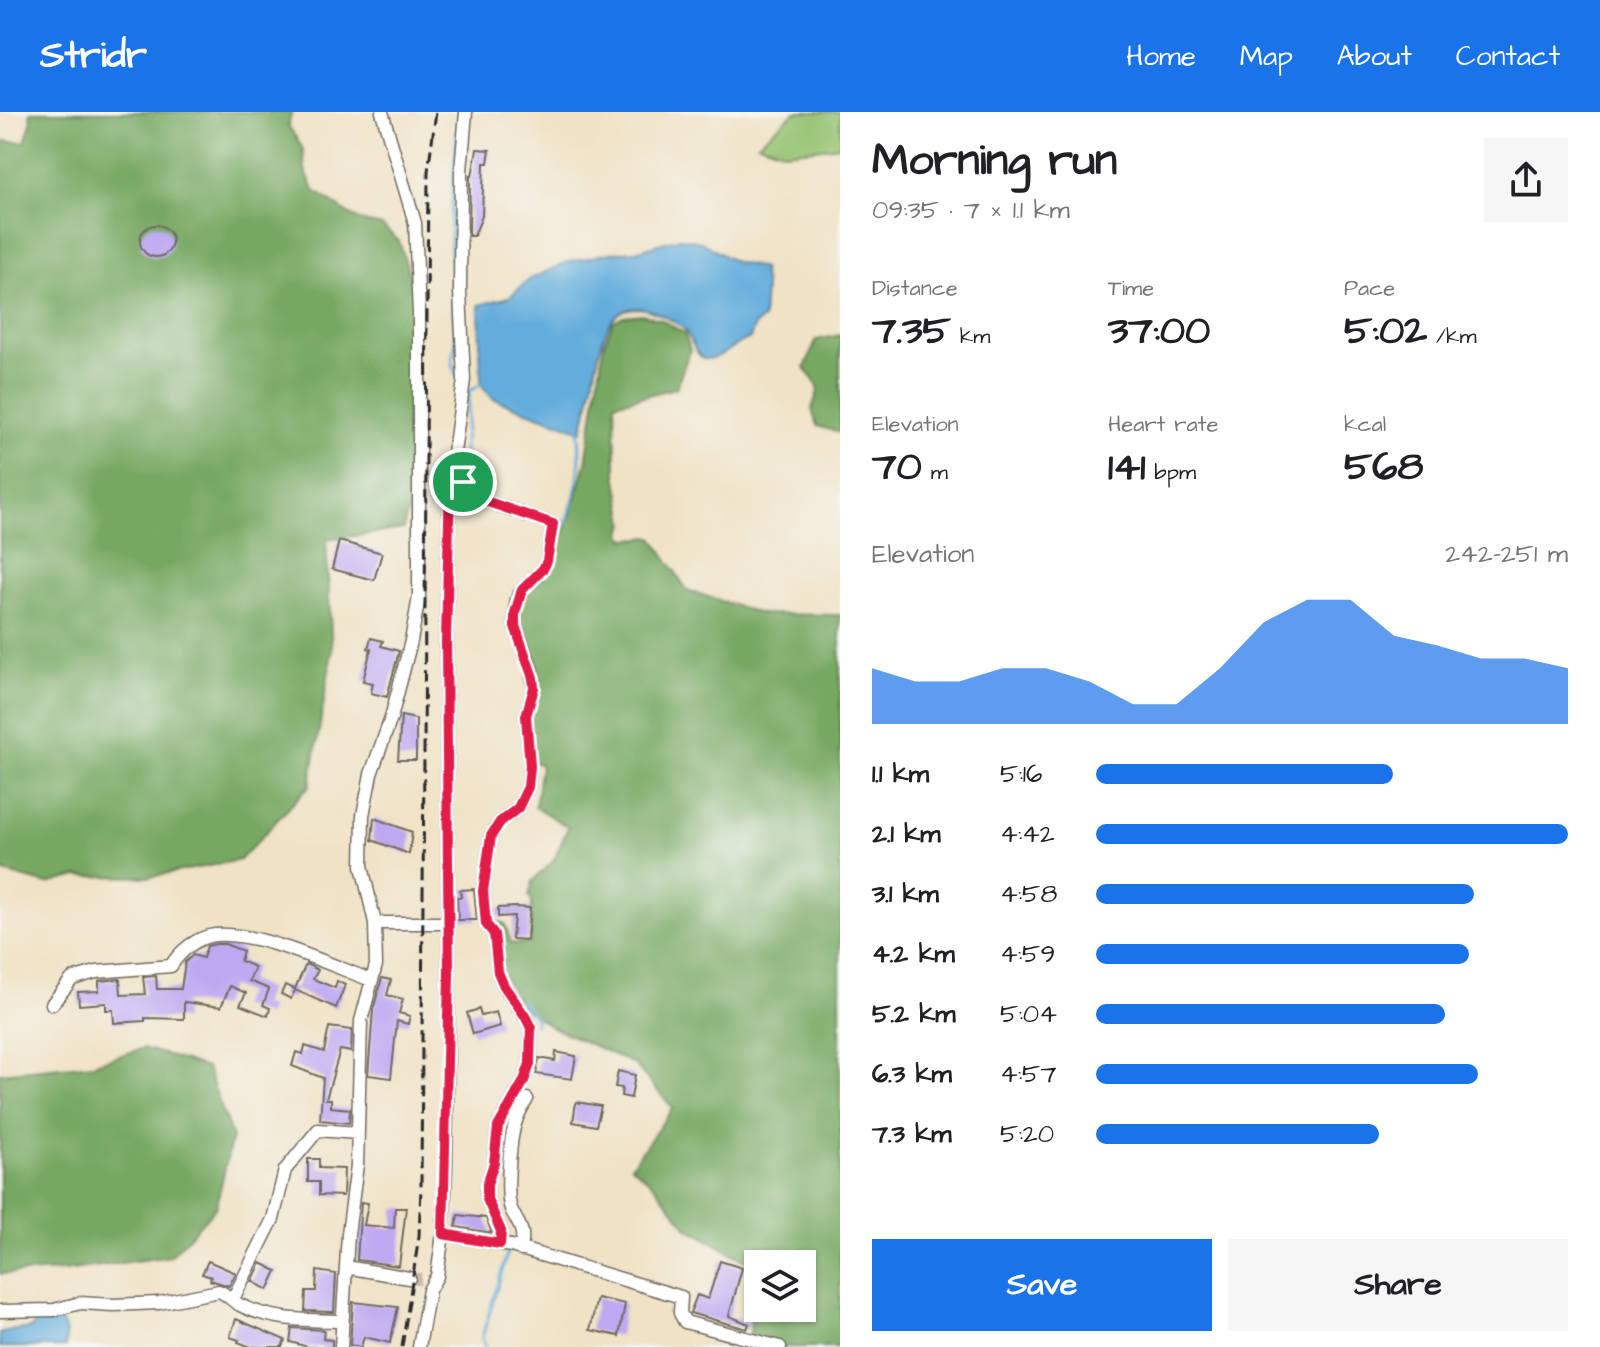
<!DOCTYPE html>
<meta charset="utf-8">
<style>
:root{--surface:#fff;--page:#f6f6f6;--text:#202124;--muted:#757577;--accent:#1a73e8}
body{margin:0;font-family:"Architects Daughter",sans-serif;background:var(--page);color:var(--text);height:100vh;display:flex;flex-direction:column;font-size:30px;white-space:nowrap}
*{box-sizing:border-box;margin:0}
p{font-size:26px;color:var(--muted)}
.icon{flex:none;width:44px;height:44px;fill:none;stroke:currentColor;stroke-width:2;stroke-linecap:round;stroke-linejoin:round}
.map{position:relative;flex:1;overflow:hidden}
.details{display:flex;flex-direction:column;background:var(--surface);width:760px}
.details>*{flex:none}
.buttons{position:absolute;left:744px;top:1138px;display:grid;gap:16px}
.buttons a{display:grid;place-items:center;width:72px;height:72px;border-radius:0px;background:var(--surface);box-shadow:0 2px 6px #0004;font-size:40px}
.pin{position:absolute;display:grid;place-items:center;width:68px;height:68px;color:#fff;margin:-34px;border:4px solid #fff;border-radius:50%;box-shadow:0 2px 8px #0007}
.round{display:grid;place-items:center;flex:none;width:84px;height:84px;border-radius:0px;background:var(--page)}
.headline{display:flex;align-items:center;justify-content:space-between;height:136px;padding:0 32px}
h1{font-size:44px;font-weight:800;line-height:60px}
.figures{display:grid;grid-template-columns:repeat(3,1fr);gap:12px;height:136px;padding:8px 32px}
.figures div{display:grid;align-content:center}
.figures b{font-size:40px;font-weight:800}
.figures small{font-size:22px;font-weight:400}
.figures p{font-size:22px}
.chart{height:224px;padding:16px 32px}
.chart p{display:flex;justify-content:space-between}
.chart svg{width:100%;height:144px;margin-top:8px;fill:var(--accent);opacity:.7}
.action{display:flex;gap:16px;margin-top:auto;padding:16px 32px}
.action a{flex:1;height:92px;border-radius:0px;background:var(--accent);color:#fff;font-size:32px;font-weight:800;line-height:92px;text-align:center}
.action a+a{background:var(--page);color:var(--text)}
ul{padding:0 32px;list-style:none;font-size:26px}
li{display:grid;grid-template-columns:128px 96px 1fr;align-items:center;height:60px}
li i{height:20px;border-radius:10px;background:var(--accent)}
header{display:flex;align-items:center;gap:48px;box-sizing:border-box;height:112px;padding:0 40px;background:var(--accent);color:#fff}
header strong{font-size:38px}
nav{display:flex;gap:44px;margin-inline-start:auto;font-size:28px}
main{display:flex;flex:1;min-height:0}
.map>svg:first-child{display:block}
.green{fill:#94c270;stroke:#60764e;stroke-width:2}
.forest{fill:#77a862;stroke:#516a46;stroke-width:2;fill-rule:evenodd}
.water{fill:#64addc;stroke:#486c84;stroke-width:2}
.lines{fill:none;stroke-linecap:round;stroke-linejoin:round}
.stream{stroke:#64addc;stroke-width:3}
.building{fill:#bda8f1}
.street-tunnel{stroke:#c9bda6;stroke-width:12;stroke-dasharray:12 6;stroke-linecap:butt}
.street-casing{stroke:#706b61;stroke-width:15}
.street{stroke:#fff;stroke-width:12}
.rail{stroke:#2b2b2b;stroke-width:3;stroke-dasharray:12 6;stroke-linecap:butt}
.route-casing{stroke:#fff;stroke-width:16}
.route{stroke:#e11d48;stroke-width:10}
</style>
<header>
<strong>Stridr</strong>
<nav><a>Home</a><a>Map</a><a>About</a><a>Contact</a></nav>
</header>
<main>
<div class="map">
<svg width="840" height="1235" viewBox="0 0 840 1235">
<rect width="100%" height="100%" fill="#f6f6f2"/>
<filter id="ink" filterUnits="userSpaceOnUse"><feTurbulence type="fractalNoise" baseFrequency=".0125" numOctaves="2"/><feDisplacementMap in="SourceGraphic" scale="16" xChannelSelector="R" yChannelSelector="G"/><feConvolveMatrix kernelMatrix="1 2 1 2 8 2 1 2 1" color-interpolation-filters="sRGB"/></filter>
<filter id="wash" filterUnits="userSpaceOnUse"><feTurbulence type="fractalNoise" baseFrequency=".006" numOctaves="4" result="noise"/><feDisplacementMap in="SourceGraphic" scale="32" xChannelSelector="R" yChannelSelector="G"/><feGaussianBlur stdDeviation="1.8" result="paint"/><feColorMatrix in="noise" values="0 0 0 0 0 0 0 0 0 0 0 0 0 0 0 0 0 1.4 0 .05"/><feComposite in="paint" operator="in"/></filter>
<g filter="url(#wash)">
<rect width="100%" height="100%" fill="#f0e2c5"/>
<path class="green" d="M795 0H840V34L786 40 758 31Z"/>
<path class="forest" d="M30 0H292L288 13 303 37 305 58 314 78 350 103 364 110 382 114 399 129 414 178 409 395 403 417 326 428 332 540 310 673 240 748 149 765 78 764 47 772 0 759V29L25 30 31 11Z
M642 202 662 208 685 222 690 238 676 276 615 291 616 361 625 411 622 422 626 427 653 425 687 478 761 502 840 503V1235H750L752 1153 688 1116 653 1072 631 1054 673 996 634 952 552 915 522 895 502 863 495 818 500 810 505 812 511 831H530L532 789 529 784 533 769 554 748 568 715 535 695 541 653 530 648V603L540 574 538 555 520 502 523 485 550 458 570 406 586 351 604 231 613 210 623 204ZM758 1152H802V1196H758Z
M840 223V321L817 314 812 297 819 276 805 256 816 228Z
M144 936 207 956 232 1025 216 1095 171 1144 64 1159 0 1162V961L92 952Z"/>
<path class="water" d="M680 126 701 130 735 150 762 156 765 175 763 207 755 213 750 226C734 232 721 248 704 247 691 239 693 222 679 213 613 171 603 214 593 271 590 287 586 303 582 319L493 287 482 273 481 265 479 193 509 185 530 167 565 151 609 141 635 139Z
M39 1203 49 1211 54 1203C66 1211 67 1221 66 1235H0V1222C9 1216 20 1219 32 1216Z"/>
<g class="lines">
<path class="stream" d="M458 265C447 246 456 243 456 224 455 214 453 203 452 193 449 134 451 59 460 0
M468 280 485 270
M461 366 469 284 467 278
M462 376 480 392
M560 421C577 389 583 352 578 316
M554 439 560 421 555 419
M490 792 498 819
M521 889 535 905V912
M492 1083 507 1117 508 1132
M485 1235 482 1225 508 1139"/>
</g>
<g id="blocks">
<path class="building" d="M477 37 490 38 488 51H484L482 104 474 124H469L470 64H472Z
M140 129a16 16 0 1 1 32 0a16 16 0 1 1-32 0Z
M339 429 382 441 374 468 332 457Z
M371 526 383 529 381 534 399 539 387 585 371 581 373 571 363 569 371 537 368 536Z
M401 604 416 607V648H398Z
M374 706 412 720 409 742 372 728Z
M474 777 477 808H458L457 785H461L460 778Z
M515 795 530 796 527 828 512 827 514 804 498 805V796Z
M216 832H225L243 839 240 849 255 855 249 869 269 877 263 893 270 896 268 904 240 893 246 881 230 874 221 895 184 890V907L145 906V909L114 911 113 898H106V891L79 893 78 880 99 879V869L120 867 121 883 145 882 143 865 156 864 157 877H181L185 850 193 843 203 846 207 834Z
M306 852 318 858 313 867 335 876 337 869 345 873 336 896 295 878 291 887 281 882 285 873 295 877Z
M382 866 391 868 387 883 403 887 399 901 410 904 408 912 397 909 391 966 368 963 373 898Z
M479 897 481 904 496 900 500 914 473 922 467 901Z
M329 915 352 918 351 940 340 938 326 987H331V995L350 997 349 1011 320 1008 323 966 292 954 296 940 303 942 305 934 324 940Z
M556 940 576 944 572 967 536 962 539 946 555 949Z
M618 959 635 963 631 986 621 984 622 976 615 975Z
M576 990 601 994 596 1014 573 1010Z
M308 1047H319V1056L344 1057 343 1084 319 1083V1070H308Z
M361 1090 368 1091 364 1113 394 1116 395 1096H406L399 1154 357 1148Z
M458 1103 486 1106 492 1121 456 1115Z
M208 1149 236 1161 229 1174 210 1168 211 1165 202 1162Z
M720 1149 742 1156 729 1204 749 1212 747 1217 690 1201 697 1183 708 1187Z
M261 1151 277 1159 268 1178 252 1169Z
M317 1159 336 1162 334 1200 305 1199 306 1179H316Z
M597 1186 625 1192 619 1224 590 1218Z
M353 1190 398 1195 390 1231 364 1225 361 1235 350 1233Z
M236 1207 285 1228 282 1235H251L238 1230 239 1228 230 1225Z
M292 1216 324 1218 323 1227 332 1228V1235H308L290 1230Z"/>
</g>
</g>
<g filter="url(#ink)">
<use href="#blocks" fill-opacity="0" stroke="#706b61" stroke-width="2"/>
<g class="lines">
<path class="street-tunnel" d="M409 1166 428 1168"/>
<g class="street-casing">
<path id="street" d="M450 369 463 370 485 389 553 412 547 449 543 457 522 478 517 487 515 501V514L530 553 534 576 526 604 530 654 528 675 518 696 500 710 491 724 483 779 486 812 494 822 498 860 504 874 525 904 531 916 530 952 524 969 498 1015 494 1051 487 1072V1087L501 1119 500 1132
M375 811H448
M52 892 72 867 96 860 171 854C180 839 197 825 215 823 258 819 330 853 371 868
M443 1122 511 1134 681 1185 680 1201 685 1210 780 1235
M521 1138C525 1115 519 1115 511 1097 505 1081 510 1025 516 1009 518 1001 523 994 527 987
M346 1155 409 1166
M233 1187 273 1107 285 1058 318 1018 357 1021
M0 1199 54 1198 80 1191 113 1193 159 1191 219 1179C227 1182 232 1189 240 1193 271 1209 308 1208 341 1209
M341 1235 348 1122 357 1053 361 909 376 853 375 811 362 754 363 703 371 662 391 606 411 529 419 485V202L415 111 382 0
M419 1235 429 1178 437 1164 443 1122 446 1055 449 862 446 529 450 369 464 268 460 179 461 59 466 0"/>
</g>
<use href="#street" class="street"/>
<path class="rail" d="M402 1235 419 1124 421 1075 428 59 436 0"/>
</g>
</g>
<g class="lines" filter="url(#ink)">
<g class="route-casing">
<path id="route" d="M450 369 463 370 485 389 553 412 547 449 543 457 522 478 515 501V514L533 566 534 576 526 604 530 654 528 675 518 696 500 710 491 724 483 779 486 812 494 822 498 860 504 874 525 904 531 916 530 952 524 969 498 1015 494 1051 487 1072V1087L501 1119 500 1132 443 1122 449 862 446 529Z"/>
</g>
<use href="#route" class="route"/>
</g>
</svg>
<div class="buttons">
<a><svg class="icon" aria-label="layers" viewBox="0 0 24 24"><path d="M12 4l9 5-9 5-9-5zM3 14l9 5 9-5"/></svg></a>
</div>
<div class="pin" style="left:463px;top:370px;background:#1e9e55"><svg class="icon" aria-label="arrive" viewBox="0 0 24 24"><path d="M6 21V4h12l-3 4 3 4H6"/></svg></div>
</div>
<section class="details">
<div class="headline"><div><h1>Morning run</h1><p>09:35 · 7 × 1.1 km</p></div><a class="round"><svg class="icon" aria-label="share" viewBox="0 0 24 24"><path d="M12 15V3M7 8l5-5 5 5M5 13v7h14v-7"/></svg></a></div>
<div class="figures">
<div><p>Distance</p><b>7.35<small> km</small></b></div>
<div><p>Time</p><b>37:00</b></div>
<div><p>Pace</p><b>5:02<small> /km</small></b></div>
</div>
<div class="figures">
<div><p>Elevation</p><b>70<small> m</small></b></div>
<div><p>Heart rate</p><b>141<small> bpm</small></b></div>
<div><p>kcal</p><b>568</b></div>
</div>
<div class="chart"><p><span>Elevation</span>242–251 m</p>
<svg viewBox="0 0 160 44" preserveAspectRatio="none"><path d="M0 44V27L10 31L20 31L30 27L40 27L50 31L60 38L70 38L80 27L90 13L100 6L110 6L120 17L130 20L140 24L150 24L160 27V44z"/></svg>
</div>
<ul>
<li><b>1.1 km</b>5:16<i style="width:63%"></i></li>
<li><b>2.1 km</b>4:42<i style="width:100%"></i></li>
<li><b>3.1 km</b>4:58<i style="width:80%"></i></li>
<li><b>4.2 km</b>4:59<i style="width:79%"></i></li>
<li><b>5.2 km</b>5:04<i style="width:74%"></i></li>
<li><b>6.3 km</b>4:57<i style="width:81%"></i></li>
<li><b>7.3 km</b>5:20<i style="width:60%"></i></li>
</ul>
<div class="action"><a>Save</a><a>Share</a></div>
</section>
</main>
